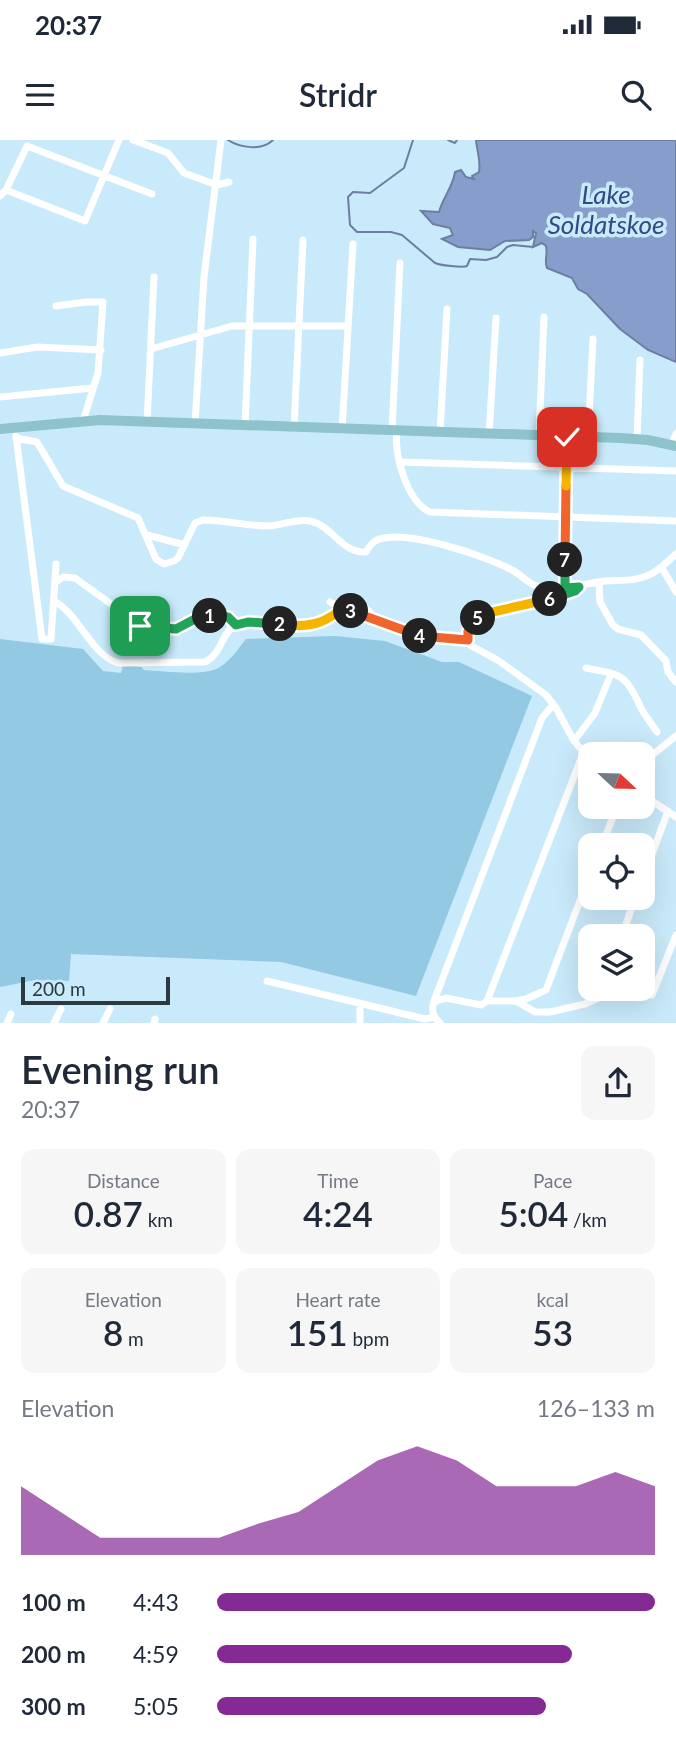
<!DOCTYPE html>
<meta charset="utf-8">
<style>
:root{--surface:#fff;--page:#f6f6f7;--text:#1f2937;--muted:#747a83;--accent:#852a95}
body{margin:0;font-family:Lato,sans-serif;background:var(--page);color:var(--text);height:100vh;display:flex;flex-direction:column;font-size:26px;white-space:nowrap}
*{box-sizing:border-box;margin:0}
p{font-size:23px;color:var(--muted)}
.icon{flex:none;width:38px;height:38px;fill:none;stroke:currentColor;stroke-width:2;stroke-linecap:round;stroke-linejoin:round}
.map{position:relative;height:883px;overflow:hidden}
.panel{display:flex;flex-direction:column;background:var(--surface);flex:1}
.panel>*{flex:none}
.needle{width:46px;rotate:112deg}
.fabs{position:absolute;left:578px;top:602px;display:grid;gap:14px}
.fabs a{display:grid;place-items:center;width:77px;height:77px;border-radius:14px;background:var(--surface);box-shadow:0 7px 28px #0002;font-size:35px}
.scale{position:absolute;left:21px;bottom:18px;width:149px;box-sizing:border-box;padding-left:7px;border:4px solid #2c393f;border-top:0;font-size:19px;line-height:24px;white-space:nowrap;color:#2c393f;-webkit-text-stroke:5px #c9eafa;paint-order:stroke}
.pin{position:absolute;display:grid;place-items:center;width:60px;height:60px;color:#fff;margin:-30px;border-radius:14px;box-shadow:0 4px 10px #0006}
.km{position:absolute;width:35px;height:35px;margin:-18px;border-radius:50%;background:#222;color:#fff;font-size:19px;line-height:35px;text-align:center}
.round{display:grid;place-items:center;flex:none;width:74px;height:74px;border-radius:14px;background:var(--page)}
.head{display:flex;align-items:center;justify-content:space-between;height:119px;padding:0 21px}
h1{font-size:38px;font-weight:600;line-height:52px}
.stats{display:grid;grid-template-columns:repeat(3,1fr);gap:10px;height:119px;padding:7px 21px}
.stats div{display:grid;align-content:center;border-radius:14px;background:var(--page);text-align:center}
.stats b{font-size:35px;font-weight:600}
.stats small{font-size:19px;font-weight:400}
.stats p{font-size:19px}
.chart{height:196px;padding:14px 21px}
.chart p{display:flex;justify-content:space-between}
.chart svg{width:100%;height:126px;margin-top:7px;fill:var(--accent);opacity:.7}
ul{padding:0 21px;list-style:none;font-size:23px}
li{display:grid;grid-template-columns:112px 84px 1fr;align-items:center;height:52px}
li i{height:18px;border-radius:9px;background:var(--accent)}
.status{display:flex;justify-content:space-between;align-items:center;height:49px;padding:0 35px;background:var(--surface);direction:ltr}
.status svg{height:19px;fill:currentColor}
header{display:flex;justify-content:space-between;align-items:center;height:91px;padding:0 21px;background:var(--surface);font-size:32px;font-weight:600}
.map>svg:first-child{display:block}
.green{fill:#93c9e2}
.water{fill:#879dcb;stroke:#6c7fa1;stroke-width:2}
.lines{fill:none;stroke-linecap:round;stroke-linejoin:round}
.stream{stroke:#6c7fa1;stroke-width:2}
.minor{stroke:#fff;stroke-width:7}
.major{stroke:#8ec3cb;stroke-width:10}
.split-1-casing{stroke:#fff;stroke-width:14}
.split-2-casing{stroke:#fff;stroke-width:14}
.split-3-casing{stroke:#fff;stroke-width:14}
.split-4-casing{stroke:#fff;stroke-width:14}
.split-5-casing{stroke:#fff;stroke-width:14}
.split-6-casing{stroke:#fff;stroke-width:14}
.split-7-casing{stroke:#fff;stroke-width:14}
.split-8-casing{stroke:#fff;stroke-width:14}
.split-9-casing{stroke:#fff;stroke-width:14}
.split-1{stroke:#22a559;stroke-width:9}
.split-2{stroke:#22a559;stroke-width:9}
.split-3{stroke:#f5b400;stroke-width:9}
.split-4{stroke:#f0652b;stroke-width:9}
.split-5{stroke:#f0652b;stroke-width:9}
.split-6{stroke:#f5b400;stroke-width:9}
.split-7{stroke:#22a559;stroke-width:9}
.split-8{stroke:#f0652b;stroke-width:9}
.split-9{stroke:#f5b400;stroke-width:9}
.labels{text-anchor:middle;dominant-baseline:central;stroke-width:7;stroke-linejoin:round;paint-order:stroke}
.water-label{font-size:26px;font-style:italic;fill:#324a85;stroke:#c9eafa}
</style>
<div class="status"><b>20:37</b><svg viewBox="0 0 49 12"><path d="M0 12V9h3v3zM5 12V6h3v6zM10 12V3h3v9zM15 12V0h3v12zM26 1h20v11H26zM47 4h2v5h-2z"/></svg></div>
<header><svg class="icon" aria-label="menu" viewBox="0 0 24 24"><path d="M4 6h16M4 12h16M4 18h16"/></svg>Stridr<svg class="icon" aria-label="search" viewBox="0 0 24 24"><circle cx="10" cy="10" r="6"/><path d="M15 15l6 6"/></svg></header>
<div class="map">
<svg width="676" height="883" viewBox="0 0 676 883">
<rect width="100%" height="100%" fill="#c9eafa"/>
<path class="green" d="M335 496 385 501 442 522H459L532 556 416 856 281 822 71 814 69 841 35 840 0 847V499L83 509 103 531 121 533 123 526 125 525 141 527 144 530C162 531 206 537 220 527 231 520 238 509 246 499Z"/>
<path class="water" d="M476 0H676V222L648 210 620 189 587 154 578 149 572 138 547 128C544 121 548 114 546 106L542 103 533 107 536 93 533 91V97L529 100 505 101 490 110 458 107 442 99 453 95 450 88 433 84 421 71 439 72C443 57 453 47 455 32L461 30 466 37 474 39 472 36 479 32C481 21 477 11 476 0Z"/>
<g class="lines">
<path class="stream" d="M228 0C240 8 262 11 273 0
M413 0 404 28 370 53 353 52 348 57 350 85 357 92H391L402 95 435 123C439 125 463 128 467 126L470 119 486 120 497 117 507 107 513 105 533 107
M448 0 455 3 457 0"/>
<path class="minor" d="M133 0 168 13 184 33 217 45 229 42
M6 50 85 81 119 0
M0 56 6 50 27 6 152 54
M56 166 86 162H103L98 233 83 281
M151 209 232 186H348
M0 213 37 207 101 210
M0 257 93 248
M147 282 154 137
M195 284 204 137 221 0
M245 286 253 99
M294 288 303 100
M342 290 353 104
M392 291 400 123
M397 292C394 315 407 362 430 372L676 381
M440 293 447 169
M489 295 496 178
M16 296 42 499H51L56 424
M539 296 544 177
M16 298 37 302 63 346 138 378 156 419 164 424 174 421 178 418 195 383 203 380C225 380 246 386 267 386 281 386 296 378 310 381 332 385 342 414 366 412 369 407 372 402 377 400 404 388 486 416 512 430 522 435 528 444 539 447 559 452 579 445 598 442 615 439 634 443 651 434 661 429 668 421 676 414
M588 298 593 199
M637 300 640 220
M671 305 676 294
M400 322 676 331
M147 395 185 405
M662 428 676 452
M56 442 63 437 75 438 143 487 176 489 199 477 228 476 236 485
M599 442 600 462 613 485 618 489 641 495 666 521 668 532 676 542
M578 447C552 474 479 453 467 496L470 505 499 521 546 555 556 568 573 599 579 607 590 614
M565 448 567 297
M54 461C79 474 92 517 119 523L205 522C221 515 221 494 235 485 251 475 285 488 304 486 320 484 337 468 349 470 361 472 373 480 384 484 412 495 439 499 468 500
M330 462 337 466 339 471 346 462 359 461 378 481
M586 528C623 535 625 534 641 568 645 576 652 584 657 592
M574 601 595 573 611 534
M642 623 676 596
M642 654 676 677
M602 705 617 667
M642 741 668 671
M622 796 635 758
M267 841 425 879 434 877
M487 861H516L535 872H550L585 864 609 853 652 855 676 795
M516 861 526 859 546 850 590 734
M434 862 446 858 481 865 487 861 584 611
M7 883 11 874
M54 883 61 869
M103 883 110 869
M154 883 155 879
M360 883V863
M440 883C427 872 434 861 439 848L542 578 553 565"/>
<path class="major" d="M0 289 100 280 621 298 648 300 676 306"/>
</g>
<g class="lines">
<g class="split-1-casing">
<path id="split-1" d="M140 486 176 489 195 479 210 476"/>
</g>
<g class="split-2-casing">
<path id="split-2" d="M210 476 228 477 236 485 248 482 280 484"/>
</g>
<g class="split-3-casing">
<path id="split-3" d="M280 484C294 486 307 487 320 482 332 478 337 469 351 471"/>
</g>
<g class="split-4-casing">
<path id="split-4" d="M351 471 420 496"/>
</g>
<g class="split-5-casing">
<path id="split-5" d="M420 496 468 500V491L478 478"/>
</g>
<g class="split-6-casing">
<path id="split-6" d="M478 478 488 473 550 459"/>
</g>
<g class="split-7-casing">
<path id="split-7" d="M550 459 575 451 579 447 565 448V420"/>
</g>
<g class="split-8-casing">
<path id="split-8" d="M565 420 566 346"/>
</g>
<g class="split-9-casing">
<path id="split-9" d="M566 346 567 297"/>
</g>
<use href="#split-1" class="split-1"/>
<use href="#split-2" class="split-2"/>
<use href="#split-3" class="split-3"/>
<use href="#split-4" class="split-4"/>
<use href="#split-5" class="split-5"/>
<use href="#split-6" class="split-6"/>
<use href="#split-7" class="split-7"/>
<use href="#split-8" class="split-8"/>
<use href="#split-9" class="split-9"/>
</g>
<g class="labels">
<g class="water-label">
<text x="606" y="54">Lake<tspan x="606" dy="30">Soldatskoe</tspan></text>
</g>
</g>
</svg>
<div class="fabs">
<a><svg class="needle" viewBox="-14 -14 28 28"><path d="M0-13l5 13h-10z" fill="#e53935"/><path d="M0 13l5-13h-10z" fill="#747a83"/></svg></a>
<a><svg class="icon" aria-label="locate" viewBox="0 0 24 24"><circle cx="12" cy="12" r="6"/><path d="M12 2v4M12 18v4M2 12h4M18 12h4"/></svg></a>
<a><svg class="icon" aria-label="layers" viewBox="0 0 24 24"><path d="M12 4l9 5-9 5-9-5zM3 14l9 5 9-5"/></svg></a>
</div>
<div class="scale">200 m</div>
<div class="pin" style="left:140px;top:486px;background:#1e9e55"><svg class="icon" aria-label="arrive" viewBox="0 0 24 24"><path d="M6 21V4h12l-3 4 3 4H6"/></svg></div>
<div class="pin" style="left:567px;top:297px;background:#d93025"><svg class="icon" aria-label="check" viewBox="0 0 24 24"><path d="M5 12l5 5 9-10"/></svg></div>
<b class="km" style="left:210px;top:476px">1</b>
<b class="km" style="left:280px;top:484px">2</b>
<b class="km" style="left:351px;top:471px">3</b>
<b class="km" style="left:420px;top:496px">4</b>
<b class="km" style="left:478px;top:478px">5</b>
<b class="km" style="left:550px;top:459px">6</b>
<b class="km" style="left:565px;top:420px">7</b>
</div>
<section class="panel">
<div class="head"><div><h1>Evening run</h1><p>20:37</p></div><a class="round"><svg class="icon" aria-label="share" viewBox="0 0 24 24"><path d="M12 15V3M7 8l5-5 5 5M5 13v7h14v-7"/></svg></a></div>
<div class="stats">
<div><p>Distance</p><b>0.87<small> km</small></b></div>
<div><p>Time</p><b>4:24</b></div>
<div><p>Pace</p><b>5:04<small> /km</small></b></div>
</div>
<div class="stats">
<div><p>Elevation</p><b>8<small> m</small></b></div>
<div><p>Heart rate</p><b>151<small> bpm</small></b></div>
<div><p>kcal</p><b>53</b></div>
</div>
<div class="chart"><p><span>Elevation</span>126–133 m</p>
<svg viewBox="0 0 160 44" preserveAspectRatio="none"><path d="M0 44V20L10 29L20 38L30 38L40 38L50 38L60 33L70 29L80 20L90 11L100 6L110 11L120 20L130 20L140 20L150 15L160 20V44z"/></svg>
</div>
<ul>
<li><b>100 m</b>4:43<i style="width:100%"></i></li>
<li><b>200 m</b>4:59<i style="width:81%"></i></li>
<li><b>300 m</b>5:05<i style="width:75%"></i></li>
</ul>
</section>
